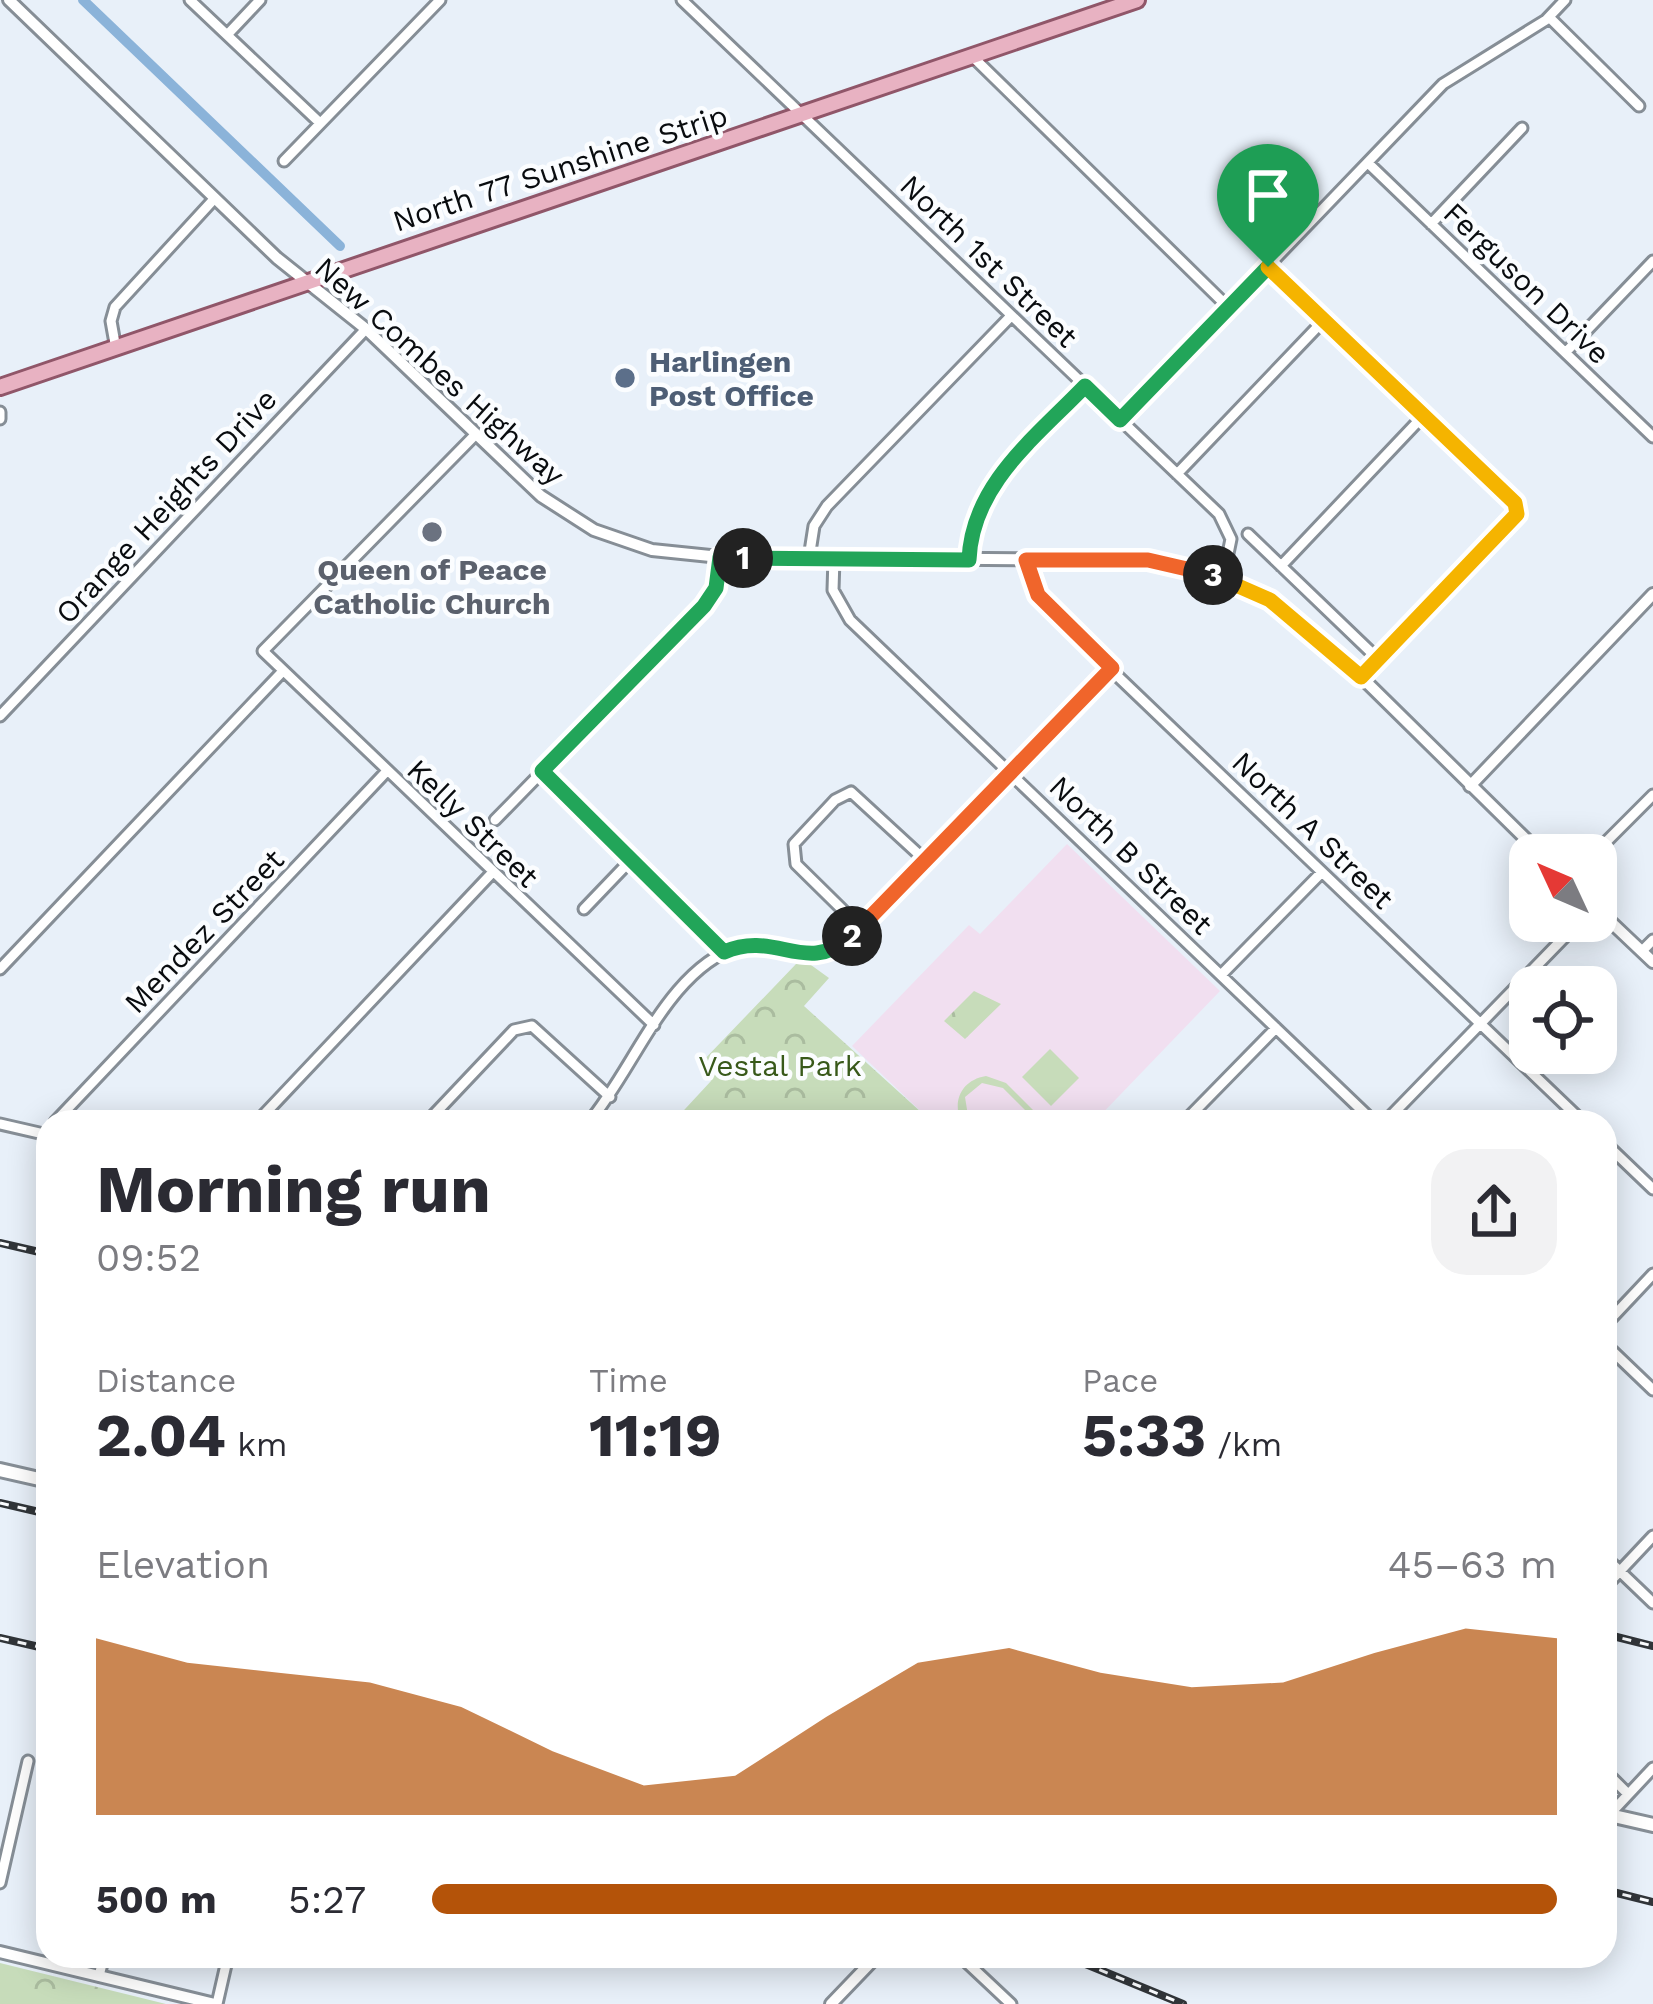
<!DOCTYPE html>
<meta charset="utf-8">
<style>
:root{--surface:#fff;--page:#f2f2f3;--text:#2b2b33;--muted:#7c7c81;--accent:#b45309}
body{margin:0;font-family:"Work Sans",sans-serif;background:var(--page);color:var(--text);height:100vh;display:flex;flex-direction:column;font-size:45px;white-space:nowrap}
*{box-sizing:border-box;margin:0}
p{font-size:39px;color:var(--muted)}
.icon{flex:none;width:66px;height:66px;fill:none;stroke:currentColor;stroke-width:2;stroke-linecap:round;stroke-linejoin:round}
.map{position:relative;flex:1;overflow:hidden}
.sheet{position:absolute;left:36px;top:1110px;width:1581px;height:858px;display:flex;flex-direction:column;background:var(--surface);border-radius:36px;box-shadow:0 6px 30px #0003}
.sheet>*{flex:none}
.needle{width:78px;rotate:314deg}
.fabs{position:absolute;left:1509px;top:834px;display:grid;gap:24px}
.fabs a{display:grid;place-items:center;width:108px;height:108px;border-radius:24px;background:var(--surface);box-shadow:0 6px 30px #0003;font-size:60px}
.pin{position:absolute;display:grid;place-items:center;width:102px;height:102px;color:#fff;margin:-123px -51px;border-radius:50% 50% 50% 0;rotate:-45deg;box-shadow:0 0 12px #0007}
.pin .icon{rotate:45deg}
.km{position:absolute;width:60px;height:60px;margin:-30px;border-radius:50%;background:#222;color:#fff;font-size:33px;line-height:60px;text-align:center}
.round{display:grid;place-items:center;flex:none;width:126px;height:126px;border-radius:36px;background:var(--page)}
.summary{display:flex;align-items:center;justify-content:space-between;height:204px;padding:0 60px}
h1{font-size:66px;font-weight:700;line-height:90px}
.stats{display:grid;grid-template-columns:repeat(3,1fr);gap:18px;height:204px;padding:12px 60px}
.stats div{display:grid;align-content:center}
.stats b{font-size:60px;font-weight:700}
.stats small{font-size:33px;font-weight:400}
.stats p{font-size:33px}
.chart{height:336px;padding:24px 60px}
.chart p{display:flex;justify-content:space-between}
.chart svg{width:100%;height:216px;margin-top:12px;fill:var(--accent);opacity:.7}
ul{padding:0 60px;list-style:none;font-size:39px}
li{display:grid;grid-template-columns:192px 144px 1fr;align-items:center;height:90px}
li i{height:30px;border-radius:15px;background:var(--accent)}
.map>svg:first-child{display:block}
.education{fill:#f1dff0}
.green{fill:#c7dcba}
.park{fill:url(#park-crowns)}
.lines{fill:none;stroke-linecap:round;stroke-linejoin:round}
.canal{stroke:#8bb3d9;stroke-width:10}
.minor-casing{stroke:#868e96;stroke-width:15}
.tertiary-casing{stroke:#868e96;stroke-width:16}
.secondary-casing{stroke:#868e96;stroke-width:18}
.primary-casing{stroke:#905669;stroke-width:20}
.minor{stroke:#fff;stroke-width:9}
.tertiary{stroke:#fff;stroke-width:10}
.secondary{stroke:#fff;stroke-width:12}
.primary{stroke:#e8b2c2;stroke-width:14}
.rail-casing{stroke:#313539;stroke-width:8}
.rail{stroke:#fbfdff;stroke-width:3;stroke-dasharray:9;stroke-linecap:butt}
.split-1-casing{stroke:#fff;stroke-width:24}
.split-2-casing{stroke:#fff;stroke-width:24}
.split-3-casing{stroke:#fff;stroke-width:24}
.split-4-casing{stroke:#fff;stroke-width:24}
.split-1{stroke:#22a559;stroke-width:15}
.split-2{stroke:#22a559;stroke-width:15}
.split-3{stroke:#f0652b;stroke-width:15}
.split-4{stroke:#f5b400;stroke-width:15}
.service-dot{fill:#5c6f8a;stroke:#fbfdff;stroke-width:4.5}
.worship-dot{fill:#6b7280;stroke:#fbfdff;stroke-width:4.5}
.labels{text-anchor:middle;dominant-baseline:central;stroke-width:9;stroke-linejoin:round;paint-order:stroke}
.street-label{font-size:30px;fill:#090c0f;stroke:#fbfdff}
.service-label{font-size:30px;font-weight:bold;fill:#4e5e75;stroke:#fbfdff;text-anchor:start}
.worship-label{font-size:30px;font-weight:bold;fill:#5b616d;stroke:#fbfdff}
.park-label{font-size:30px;fill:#38591a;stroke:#fbfdff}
</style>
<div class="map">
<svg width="1653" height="2004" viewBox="0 0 1653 2004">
<defs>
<pattern id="park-crowns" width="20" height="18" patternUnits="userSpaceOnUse" patternTransform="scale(3)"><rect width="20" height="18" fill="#c7dcba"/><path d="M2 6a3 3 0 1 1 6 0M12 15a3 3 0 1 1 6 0" fill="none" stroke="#aabc9f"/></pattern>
</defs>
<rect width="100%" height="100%" fill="#e8f0f9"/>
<path class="education" d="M1067 844 1220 991 1094 1122H932L852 1046 969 925 980 934Z"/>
<path class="green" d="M1050 1049 1079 1078 1051 1106 1022 1077Z
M986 1076 1006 1083 1045 1122H1037L1003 1088 982 1083 965 1097 969 1122H961C952 1100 962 1080 986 1076Z"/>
<path class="park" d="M796 964 811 965 829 978 804 1006 932 1122H673L711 1081 698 1066Z
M974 991 1001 1004 965 1039 944 1021Z
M0 1963 166 2004H0Z"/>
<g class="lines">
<path class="canal" d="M83 0 340 246"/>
<g class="minor-casing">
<path id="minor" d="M190 0 320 123
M682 0 1219 514 1231 539 1223 578
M1549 17 1639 106
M227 35 260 0
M973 57 1229 308
M284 161 440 0
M1368 163 1653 437
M1431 224 1522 128
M1268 267 1515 503 1513 519 1361 678
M116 349 111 321 115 307 215 198
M1566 352 1653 261
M0 412V419
M1120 420 1443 84 1546 20 1565 0
M476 434 263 651 654 1025
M1177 474 1325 319
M1248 534 1378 659
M809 558 814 526 827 506 1011 316
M834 558 833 590 850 620 1374 1122
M969 560C972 484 1036 437 1085 386
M1026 560 1038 595 1083 643 1583 1122
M1281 566 1425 414
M0 716 366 329
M542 771 724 952
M495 820 704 606 716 588 720 557
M1593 855 1653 795
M584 909 630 861
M861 928 796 864 794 844 835 800 851 792 926 861
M1642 951 1653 940
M0 969 282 672
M1221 975 1321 873
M55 1122 386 772
M257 1122 491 874
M427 1122 514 1030 532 1026 610 1097
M589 1122C635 1068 667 969 740 946 778 933 796 966 839 947L1112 668
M1184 1122 1276 1028
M1385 1122 1580 921
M0 1124 48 1135
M1605 1143 1653 1189
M1605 1325 1653 1274
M1605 1344 1653 1390
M1605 1557 1653 1603
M1605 1587 1653 1536
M1605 1771 1628 1794
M1609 1815 1653 1768
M0 1883 28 1761
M960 1956 1011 2004
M99 1976 104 1956
M217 2004 228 1956"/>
</g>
<g class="tertiary-casing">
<path id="tertiary" d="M9 0 277 258 366 329 541 496 594 530 652 550 720 557 1131 560 1223 578 1270 600 1341 657 1542 855
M1470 786 1653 594
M1596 908 1653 962
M0 1952 215 2004
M831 2004 877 1956"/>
</g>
<g class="secondary-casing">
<path id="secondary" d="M0 1470 48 1481
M1605 1814 1653 1825"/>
</g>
<g class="primary-casing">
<path id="primary" d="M0 387 1137 0"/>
</g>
<use href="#minor" class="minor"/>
<use href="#tertiary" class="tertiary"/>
<use href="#secondary" class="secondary"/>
<use href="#primary" class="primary"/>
<g class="rail-casing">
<path id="rail" d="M0 1243 48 1254
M0 1503 48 1514
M1605 1634 1653 1646
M0 1638 48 1649
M1605 1890 1653 1902
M1066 1956 1183 2004"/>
</g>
<use href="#rail" class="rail"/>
</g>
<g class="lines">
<g class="split-1-casing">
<path id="split-1" d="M743 558 969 560C972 484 1036 437 1085 386L1120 420 1268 267"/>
</g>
<g class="split-2-casing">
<path id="split-2" d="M743 558 720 557 716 588 704 606 542 771 724 952C777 929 805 977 852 936"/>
</g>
<g class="split-3-casing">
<path id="split-3" d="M852 936 1112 668 1038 595 1026 560H1148L1213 575"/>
</g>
<g class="split-4-casing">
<path id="split-4" d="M1213 575 1270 600 1361 677 1517 514 1515 503 1268 267"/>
</g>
<use href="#split-1" class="split-1"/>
<use href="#split-2" class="split-2"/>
<use href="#split-3" class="split-3"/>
<use href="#split-4" class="split-4"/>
</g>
<circle class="service-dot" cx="625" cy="378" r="12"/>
<circle class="worship-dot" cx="432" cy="532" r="12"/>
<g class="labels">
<g class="street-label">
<text transform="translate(560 168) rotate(-18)">North 77 Sunshine Strip</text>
<text transform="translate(989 261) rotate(44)">North 1st Street</text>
<text transform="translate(1527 283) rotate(44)">Ferguson Drive</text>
<text transform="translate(440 371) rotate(42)">New Combes Highway</text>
<text transform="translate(166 506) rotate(-47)">Orange Heights Drive</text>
<text transform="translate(473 823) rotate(44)">Kelly Street</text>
<text transform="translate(1313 830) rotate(44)">North A Street</text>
<text transform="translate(1131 855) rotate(44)">North B Street</text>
<text transform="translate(204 931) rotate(-46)">Mendez Street</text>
</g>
<g class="service-label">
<text x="649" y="361">Harlingen<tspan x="649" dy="34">Post Office</tspan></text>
</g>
<g class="worship-label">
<text x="432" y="569">Queen of Peace<tspan x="432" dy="34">Catholic Church</tspan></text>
</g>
<g class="park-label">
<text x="780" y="1065">Vestal Park</text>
</g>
</g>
</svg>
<div class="fabs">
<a><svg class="needle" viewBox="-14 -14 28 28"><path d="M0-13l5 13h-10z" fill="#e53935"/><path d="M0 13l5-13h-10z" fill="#7c7c81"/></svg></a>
<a><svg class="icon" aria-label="locate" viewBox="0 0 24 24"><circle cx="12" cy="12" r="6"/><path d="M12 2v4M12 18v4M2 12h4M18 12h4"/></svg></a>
</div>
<div class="pin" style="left:1268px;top:267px;background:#1e9e55"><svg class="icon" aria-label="arrive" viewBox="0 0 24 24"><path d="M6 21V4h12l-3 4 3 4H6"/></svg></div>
<b class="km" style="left:743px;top:558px">1</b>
<b class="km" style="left:852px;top:936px">2</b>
<b class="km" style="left:1213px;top:575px">3</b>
<section class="sheet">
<div class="summary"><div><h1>Morning run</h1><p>09:52</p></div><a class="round"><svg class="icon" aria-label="share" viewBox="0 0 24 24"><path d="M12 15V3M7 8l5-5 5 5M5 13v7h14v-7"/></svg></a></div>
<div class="stats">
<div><p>Distance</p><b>2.04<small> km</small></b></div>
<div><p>Time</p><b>11:19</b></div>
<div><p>Pace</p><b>5:33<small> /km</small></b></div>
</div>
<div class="chart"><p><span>Elevation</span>45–63 m</p>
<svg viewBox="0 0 160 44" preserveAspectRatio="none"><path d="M0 44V8L10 13L20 15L30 17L40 22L50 31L60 38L70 36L80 24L90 13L100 10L110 15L120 18L130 17L140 11L150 6L160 8V44z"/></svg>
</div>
<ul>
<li><b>500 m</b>5:27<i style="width:100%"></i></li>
</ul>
</section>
</div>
